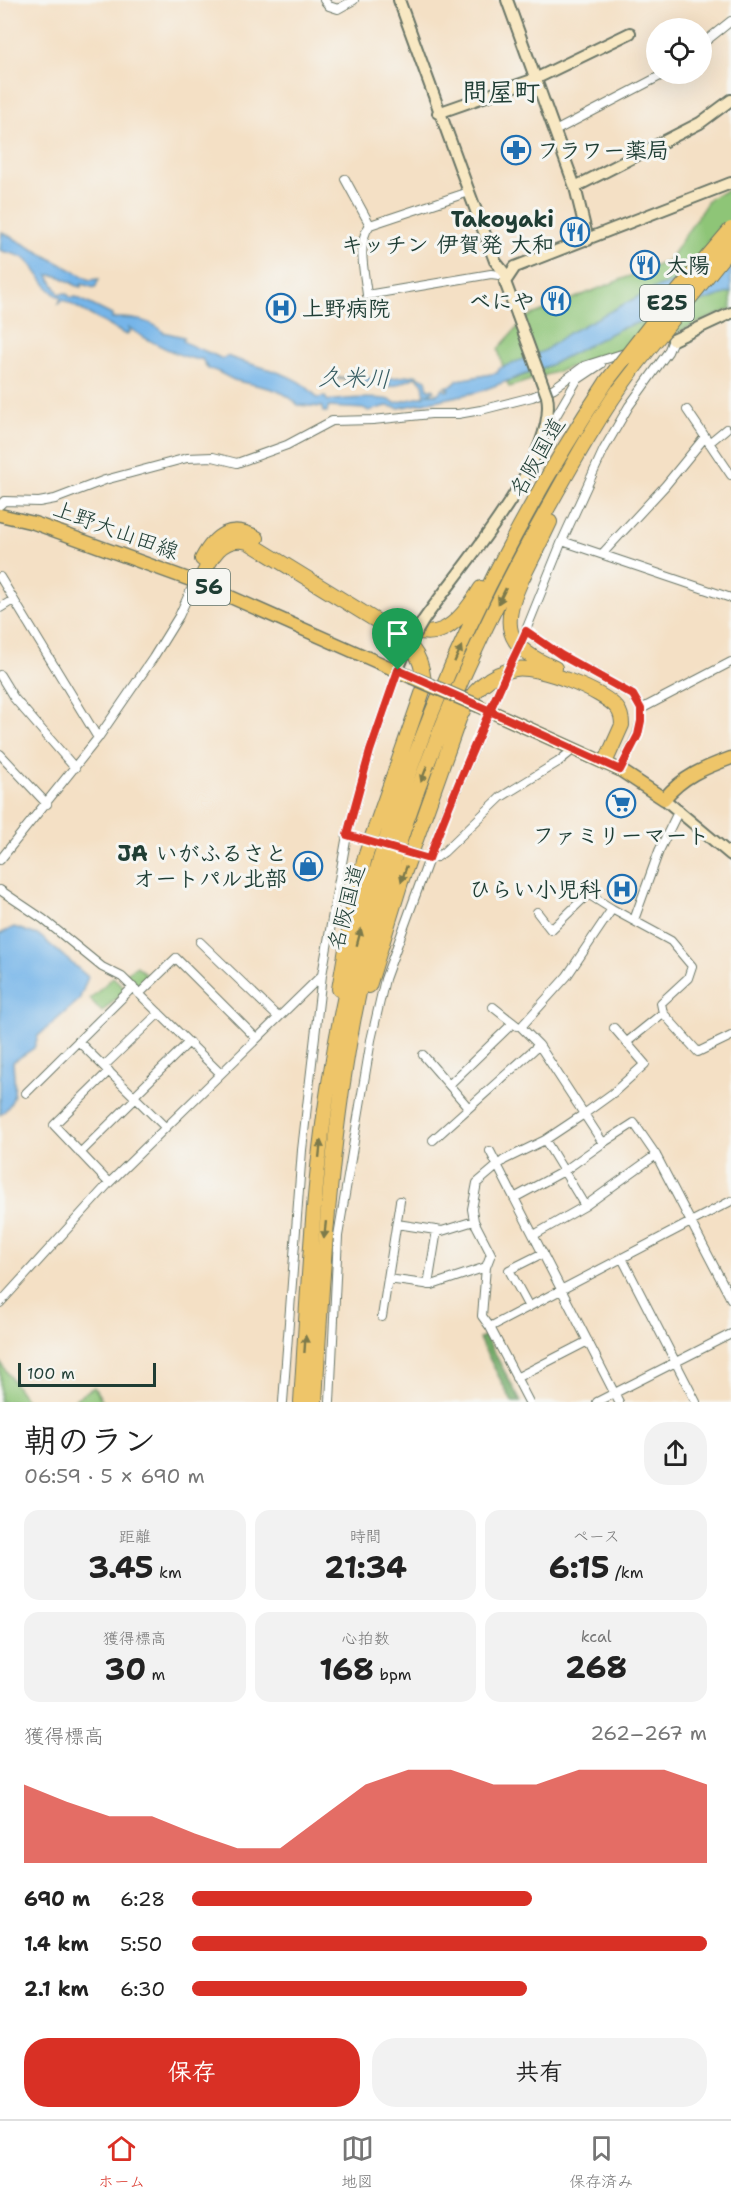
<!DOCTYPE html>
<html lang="ja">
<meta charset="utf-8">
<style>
:root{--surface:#fff;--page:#f2f2f2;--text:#222;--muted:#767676;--line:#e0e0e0;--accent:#d93025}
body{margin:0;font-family:"Shantell Sans","Klee One",sans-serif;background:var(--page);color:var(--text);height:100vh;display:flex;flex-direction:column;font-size:22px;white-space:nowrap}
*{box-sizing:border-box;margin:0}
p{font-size:20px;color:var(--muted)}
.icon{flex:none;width:33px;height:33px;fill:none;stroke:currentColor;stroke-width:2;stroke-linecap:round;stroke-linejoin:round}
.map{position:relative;height:1402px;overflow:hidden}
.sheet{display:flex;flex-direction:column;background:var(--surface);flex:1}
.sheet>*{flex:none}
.buttons{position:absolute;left:646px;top:18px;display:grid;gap:12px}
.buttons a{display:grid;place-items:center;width:66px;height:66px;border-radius:50%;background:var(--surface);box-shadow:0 6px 24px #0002;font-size:30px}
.scale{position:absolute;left:18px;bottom:15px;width:138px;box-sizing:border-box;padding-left:6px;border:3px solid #1f3d34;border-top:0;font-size:16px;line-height:21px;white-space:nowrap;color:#1f3d34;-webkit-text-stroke:4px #f6f6f2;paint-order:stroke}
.pin{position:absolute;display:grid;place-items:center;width:51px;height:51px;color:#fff;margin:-62px -26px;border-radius:50% 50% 50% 0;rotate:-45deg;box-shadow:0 0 6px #0007}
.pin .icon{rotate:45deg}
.round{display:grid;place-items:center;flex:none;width:63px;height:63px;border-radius:24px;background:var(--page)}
.headline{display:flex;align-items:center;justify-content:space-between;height:102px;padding:0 24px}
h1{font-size:33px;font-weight:700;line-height:45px}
.figures{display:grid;grid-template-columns:repeat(3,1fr);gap:9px;height:102px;padding:6px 24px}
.figures div{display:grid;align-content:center;border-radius:15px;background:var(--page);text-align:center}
.figures b{font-size:30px;font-weight:700}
.figures small{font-size:16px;font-weight:400}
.figures p{font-size:16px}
.chart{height:168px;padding:12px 24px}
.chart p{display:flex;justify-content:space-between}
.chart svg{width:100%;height:108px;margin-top:6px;fill:var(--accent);opacity:.7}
.action{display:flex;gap:12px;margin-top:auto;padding:12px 24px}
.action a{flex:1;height:69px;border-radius:24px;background:var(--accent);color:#fff;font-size:24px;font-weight:700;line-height:69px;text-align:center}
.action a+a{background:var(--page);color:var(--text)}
ul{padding:0 24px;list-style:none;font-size:20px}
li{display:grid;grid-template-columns:96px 72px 1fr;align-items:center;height:45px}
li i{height:15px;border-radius:8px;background:var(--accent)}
.menu{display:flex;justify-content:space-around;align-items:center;height:84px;border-top:2px solid var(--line);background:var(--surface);font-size:16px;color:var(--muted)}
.menu a{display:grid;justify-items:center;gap:3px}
.menu .active{color:var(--accent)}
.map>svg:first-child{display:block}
.green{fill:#8ec577;stroke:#568156;stroke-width:1.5}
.forest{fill:#72aa68;stroke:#48744e;stroke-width:1.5}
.water{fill:#76b5e9;stroke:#4a798e;stroke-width:1.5}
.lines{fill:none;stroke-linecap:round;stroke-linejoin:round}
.street-casing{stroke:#6a7667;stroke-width:10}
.secondary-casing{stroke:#6a7667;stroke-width:14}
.primary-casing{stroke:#6a7667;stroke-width:15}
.highway-casing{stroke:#6a7667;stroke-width:16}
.street{stroke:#fff;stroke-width:8}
.secondary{stroke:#f8e8c3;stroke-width:10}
.primary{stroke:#eec569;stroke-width:12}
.highway{stroke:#eec569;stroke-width:14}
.street-bridge-casing{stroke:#6a7667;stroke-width:10;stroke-linecap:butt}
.secondary-bridge-casing{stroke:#6a7667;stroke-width:14;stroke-linecap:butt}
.primary-bridge-casing{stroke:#6a7667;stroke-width:15;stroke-linecap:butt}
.highway-bridge-casing{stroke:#6a7667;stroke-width:16;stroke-linecap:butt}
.street-bridge{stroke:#fff;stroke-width:8}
.secondary-bridge{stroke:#f8e8c3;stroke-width:10}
.primary-bridge{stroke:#eec569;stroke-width:12}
.highway-bridge{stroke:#eec569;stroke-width:14}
.oneway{fill:#7c7a4c}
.route-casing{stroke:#fff;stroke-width:12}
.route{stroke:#d93025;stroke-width:8}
.labels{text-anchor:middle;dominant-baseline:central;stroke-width:6;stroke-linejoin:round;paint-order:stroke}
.shield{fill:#f6f6f2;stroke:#60746d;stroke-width:1.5}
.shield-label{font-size:21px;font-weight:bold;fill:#1f3d34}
.poi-label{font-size:22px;font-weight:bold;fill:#1f3d34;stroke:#f6f6f2;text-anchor:end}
.street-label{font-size:22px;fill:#1f3d34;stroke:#f6f6f2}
.water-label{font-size:24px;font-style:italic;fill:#355b61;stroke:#f6f6f2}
.quarter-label{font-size:26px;font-weight:bold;fill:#1f3d34;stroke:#f6f6f2}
</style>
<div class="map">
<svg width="731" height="1402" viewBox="0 0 731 1402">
<rect width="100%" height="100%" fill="#f6f6f2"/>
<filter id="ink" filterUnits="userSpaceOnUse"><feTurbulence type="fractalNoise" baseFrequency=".0167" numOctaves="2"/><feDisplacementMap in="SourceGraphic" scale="12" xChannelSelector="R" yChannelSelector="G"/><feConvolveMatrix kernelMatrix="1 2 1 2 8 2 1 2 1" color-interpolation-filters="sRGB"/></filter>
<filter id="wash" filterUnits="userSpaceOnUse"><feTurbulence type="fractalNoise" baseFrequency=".008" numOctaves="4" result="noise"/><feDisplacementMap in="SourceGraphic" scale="24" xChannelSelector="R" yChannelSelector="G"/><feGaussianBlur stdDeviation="1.35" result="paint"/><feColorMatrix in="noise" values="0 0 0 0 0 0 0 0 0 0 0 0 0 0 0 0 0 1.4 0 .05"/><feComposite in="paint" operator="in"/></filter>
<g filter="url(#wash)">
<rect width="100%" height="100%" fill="#f4e0c5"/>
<path class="green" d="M728 190 731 192V263L653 289 568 334 544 351 503 367 498 349 527 317 668 261 710 198Z
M731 292V309L675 333 509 387 507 382 550 365 619 329Z
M137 966 151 979 138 986 125 974Z
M113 977 126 989 102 1012 90 999Z
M0 1362 27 1402H0Z
M94 1387 103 1402H70Z"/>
<path class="forest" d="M485 1335 521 1402H512L479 1339Z"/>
<path class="water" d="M2 232 90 280 99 279 95 288 82 284 81 287 77 286 59 276 48 275 59 294 66 293 71 298 76 297 112 315V319C124 316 154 320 163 332L184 337 183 341C195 349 211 352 222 359L227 356C255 368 298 371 317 398L325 397 328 401C340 399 390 395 395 403L425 396 423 384 417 377C407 379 395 388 385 387L390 383 388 381 371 383 331 378H393L415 375 426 380 428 389H433L434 391 427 394H437L443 389 447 391 449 389 445 387 453 385 458 380 497 373 500 368 544 351 567 334 653 289 731 263V292L619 329 550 365 478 392 399 408 387 406 368 411 366 409 328 407 327 412H323L322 407 298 405C281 386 257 387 234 380 224 376 219 370 208 369L202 359C187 362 141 337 128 327L130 331 126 335 64 300 59 303 61 298C43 289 40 270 24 258 17 254 7 253 0 250Z
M14 927 40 936 88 977 79 1000 38 1036 34 1048 13 1062C14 1084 20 1100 0 1115V934Z"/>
</g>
<g filter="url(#ink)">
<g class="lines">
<g class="street-casing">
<path id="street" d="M324 0 329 6 338 9 354 0
M702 44 731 21
M555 131 664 74
M345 179 370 225
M469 192 370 225C356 242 365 275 367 295L491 274 507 276
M687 410 731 475
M546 433 577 380 601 364
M709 443 726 429
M0 505 4 501 39 502 55 499 105 480 187 458 213 457 237 463 287 445 332 421 373 420 431 414H458L481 410 532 397 554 388 584 366 628 352
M562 541 731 598
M602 554 665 486 705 437
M0 577 98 738
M0 608 13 600
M526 631 561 655 633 695 641 709V721L637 735 620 770
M524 635 562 541 604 449 629 406 668 352 673 340
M0 675 14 698 75 768
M641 709 731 662
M0 754 47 804
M428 858 437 857 444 852 501 797 558 762 574 749
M0 860 98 738 153 658 179 616 195 581
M0 890 43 919 102 967 122 977 220 1073
M537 912 551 930 588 894 612 909
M634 920 659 851 679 810
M200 942 278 1017
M139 994 176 958 256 1038
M493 1007 517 1026
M663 1013 661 1003 688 978 692 966 671 941 612 909 567 976 521 1027 539 1045 603 1143 634 1123 656 1155 731 1299
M79 1042 165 1127
M627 1042 663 1013 698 1052 731 1036
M423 1055 468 1107
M104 1066 159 1013
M109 1071 54 1125 109 1183
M450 1084 512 1024
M26 1093 133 987
M134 1096 189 1042
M433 1140 539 1045
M545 1140 585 1206
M490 1151 619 1402
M80 1153 136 1098
M514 1198 564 1171 603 1143
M397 1224 442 1231 474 1221
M534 1235 585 1206 656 1155
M623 1260 696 1402
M388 1279 432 1285 486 1267
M428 1285 437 1230
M0 1303 109 1183 322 975
M529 1307 509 1270 543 1253
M382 1317 400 1201
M490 1327 731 1201
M516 1378 588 1341
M283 1402 302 1150 322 975 347 835 370 751 398 670
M330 1402 338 1236 371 1040 385 979 442 823 503 680
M529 1402 490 1327 482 1316 486 1267 491 1254 474 1221 472 1209 477 1183 504 1160 545 1140 584 1114 613 1093 645 1064 614 1028
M597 1402 731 1334"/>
</g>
<g class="secondary-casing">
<path id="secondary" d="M399 0 469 192 495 261 507 276
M507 0 575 187 588 240
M438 113 535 79 630 33
M575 187 700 123 731 100
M517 314 505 282 515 267 731 183
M673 340 731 313
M423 621C457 571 559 458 547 396
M398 670 405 652
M664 799 731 855"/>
</g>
<g class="primary-casing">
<path id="primary" d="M0 515 34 523 199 583 411 677
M479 706 620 770 664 799C683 776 704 768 731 758"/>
</g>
<g class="highway-casing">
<path id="highway" d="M550 522C541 541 532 559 523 577 500 625 504 647 555 668
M202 559C215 535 231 523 257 538
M199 583C209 562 220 534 248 542L393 631C415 646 424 662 424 688L365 857 354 903 339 989
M391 620C435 648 457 627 481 588
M369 986 401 882 459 719C470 693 487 674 515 669 537 665 603 691 617 708 621 713 622 719 622 725L605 763
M301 1402C308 1295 312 1189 329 1083 367 833 468 591 607 381
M315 1402C322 1274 330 1148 353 1022 385 854 448 694 528 544 562 483 595 420 637 364"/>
</g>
<use href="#street" class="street"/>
<use href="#secondary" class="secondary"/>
<use href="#primary" class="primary"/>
<use href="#highway" class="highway"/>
<g class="street-bridge-casing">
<path id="street-bridge" d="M503 680 524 635
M359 838 421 856"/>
</g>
<g class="secondary-bridge-casing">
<path id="secondary-bridge" d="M517 314 547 396
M405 652 423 621"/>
</g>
<g class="primary-bridge-casing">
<path id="primary-bridge" d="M411 677 479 706"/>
</g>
<g class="highway-bridge-casing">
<path id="highway-bridge" d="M637 364 731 247
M607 381 667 304 731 229"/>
</g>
<use href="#street-bridge" class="street-bridge"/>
<use href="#secondary-bridge" class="secondary-bridge"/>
<use href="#primary-bridge" class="primary-bridge"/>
<use href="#highway-bridge" class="highway-bridge"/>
</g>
<defs><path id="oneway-solid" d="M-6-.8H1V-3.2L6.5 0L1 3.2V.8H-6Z" transform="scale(1.5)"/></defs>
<g class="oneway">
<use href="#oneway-solid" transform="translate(502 596) rotate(116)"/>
<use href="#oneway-solid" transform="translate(458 654) rotate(-66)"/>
<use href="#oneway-solid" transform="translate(424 774) rotate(111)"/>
<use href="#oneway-solid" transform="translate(404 874) rotate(109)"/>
<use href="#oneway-solid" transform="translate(359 937) rotate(-75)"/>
<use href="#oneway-solid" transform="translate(320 1149) rotate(-84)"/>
<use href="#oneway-solid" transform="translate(325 1230) rotate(96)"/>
<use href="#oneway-solid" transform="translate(305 1344) rotate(-86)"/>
</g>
</g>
<g class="lines" filter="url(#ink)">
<g class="route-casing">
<path id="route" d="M398 670 370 751 347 835 429 859C451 798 477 739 503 681 510 664 519 648 526 631L561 655 633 695 641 709V721L638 735 620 770 490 711 479 706 398 670"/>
</g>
<use href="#route" class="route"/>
</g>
<defs>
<g id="pharmacy-ring" transform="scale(1.5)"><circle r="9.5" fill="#f6f6f2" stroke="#1f6fb2" stroke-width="1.5"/><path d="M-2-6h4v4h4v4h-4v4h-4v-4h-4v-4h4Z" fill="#1f6fb2"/></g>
<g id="restaurant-ring" transform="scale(1.5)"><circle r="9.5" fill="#f6f6f2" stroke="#1f6fb2" stroke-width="1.5"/><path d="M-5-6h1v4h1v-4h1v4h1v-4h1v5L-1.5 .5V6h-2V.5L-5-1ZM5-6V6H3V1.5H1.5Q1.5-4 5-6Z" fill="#1f6fb2"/></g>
<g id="hospital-ring" transform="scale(1.5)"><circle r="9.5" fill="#f6f6f2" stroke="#1f6fb2" stroke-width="1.5"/><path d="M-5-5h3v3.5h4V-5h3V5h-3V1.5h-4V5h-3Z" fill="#1f6fb2"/></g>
<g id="supermarket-ring" transform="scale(1.5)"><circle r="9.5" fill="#f6f6f2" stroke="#1f6fb2" stroke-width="1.5"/><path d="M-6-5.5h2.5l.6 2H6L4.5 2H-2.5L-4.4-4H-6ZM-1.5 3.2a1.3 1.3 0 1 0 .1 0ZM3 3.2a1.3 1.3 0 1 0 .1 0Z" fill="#1f6fb2"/></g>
<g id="shop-ring" transform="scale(1.5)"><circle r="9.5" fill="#f6f6f2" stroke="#1f6fb2" stroke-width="1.5"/><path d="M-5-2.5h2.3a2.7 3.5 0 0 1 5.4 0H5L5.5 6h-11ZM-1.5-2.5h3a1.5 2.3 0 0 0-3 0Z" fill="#1f6fb2"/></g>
</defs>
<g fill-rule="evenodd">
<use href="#pharmacy-ring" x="516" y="150"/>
<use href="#restaurant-ring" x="575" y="232"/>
<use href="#restaurant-ring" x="645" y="265"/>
<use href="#restaurant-ring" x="556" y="301"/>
<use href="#hospital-ring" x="281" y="308"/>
<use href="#supermarket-ring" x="621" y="803"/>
<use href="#shop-ring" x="308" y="866"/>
<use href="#hospital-ring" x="622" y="889"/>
</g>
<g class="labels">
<g class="shield">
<rect x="640" y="285" width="54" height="36" rx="4.5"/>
<rect x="188" y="569" width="42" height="36" rx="4.5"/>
</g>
<g class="shield-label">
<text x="667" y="303">E25</text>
<text x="209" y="587">56</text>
</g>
<g class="poi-label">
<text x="537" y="150" text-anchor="start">フラワー薬局</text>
<text x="554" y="219">Takoyaki<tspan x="554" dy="25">キッチン 伊賀発 大和</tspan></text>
<text x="666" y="265" text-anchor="start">太陽</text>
<text x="535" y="301">べにや</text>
<text x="302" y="308" text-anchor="start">上野病院</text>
<text x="621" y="835" text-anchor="middle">ファミリーマート</text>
<text x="287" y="853">JA いがふるさと<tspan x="287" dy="25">オートパル北部</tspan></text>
<text x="601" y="889">ひらい小児科</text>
</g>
<g class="street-label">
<text transform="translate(537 457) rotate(-60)">名阪国道</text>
<text transform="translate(116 530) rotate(20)">上野大山田線</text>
<text transform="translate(346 907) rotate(-75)">名阪国道</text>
</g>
<g class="water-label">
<text transform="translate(354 378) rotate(2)">久米川</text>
</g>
<g class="quarter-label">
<text x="501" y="91">問屋町</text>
</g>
</g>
</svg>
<div class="buttons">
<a><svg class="icon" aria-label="locate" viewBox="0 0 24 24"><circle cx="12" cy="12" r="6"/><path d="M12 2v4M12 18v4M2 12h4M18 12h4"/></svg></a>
</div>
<div class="scale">100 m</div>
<div class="pin" style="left:398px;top:670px;background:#1e9e55"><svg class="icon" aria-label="arrive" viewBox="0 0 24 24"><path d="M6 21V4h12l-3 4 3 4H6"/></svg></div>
</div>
<section class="sheet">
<div class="headline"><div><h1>朝のラン</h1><p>06:59 · 5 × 690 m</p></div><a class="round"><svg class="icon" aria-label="share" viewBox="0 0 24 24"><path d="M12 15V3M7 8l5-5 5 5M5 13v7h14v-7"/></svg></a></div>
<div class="figures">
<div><p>距離</p><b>3.45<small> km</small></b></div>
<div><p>時間</p><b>21:34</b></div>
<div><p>ペース</p><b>6:15<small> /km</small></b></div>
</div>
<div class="figures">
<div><p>獲得標高</p><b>30<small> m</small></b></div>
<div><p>心拍数</p><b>168<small> bpm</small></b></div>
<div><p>kcal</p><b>268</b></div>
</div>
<div class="chart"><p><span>獲得標高</span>262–267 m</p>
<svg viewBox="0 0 160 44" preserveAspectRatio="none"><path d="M0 44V12L10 19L20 25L30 25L40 32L50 38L60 38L70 25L80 12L90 6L100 6L110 12L120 12L130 6L140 6L150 6L160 12V44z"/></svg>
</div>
<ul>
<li><b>690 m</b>6:28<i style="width:66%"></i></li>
<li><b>1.4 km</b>5:50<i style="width:100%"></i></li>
<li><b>2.1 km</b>6:30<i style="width:65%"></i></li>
</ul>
<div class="action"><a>保存</a><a>共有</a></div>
</section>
<nav class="menu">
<a class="active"><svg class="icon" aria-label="home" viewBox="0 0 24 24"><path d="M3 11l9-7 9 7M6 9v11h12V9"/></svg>ホーム</a>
<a><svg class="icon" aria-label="map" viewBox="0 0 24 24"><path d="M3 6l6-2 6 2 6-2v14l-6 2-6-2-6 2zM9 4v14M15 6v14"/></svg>地図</a>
<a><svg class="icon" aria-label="saved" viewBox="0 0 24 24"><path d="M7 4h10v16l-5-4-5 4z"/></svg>保存済み</a>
</nav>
